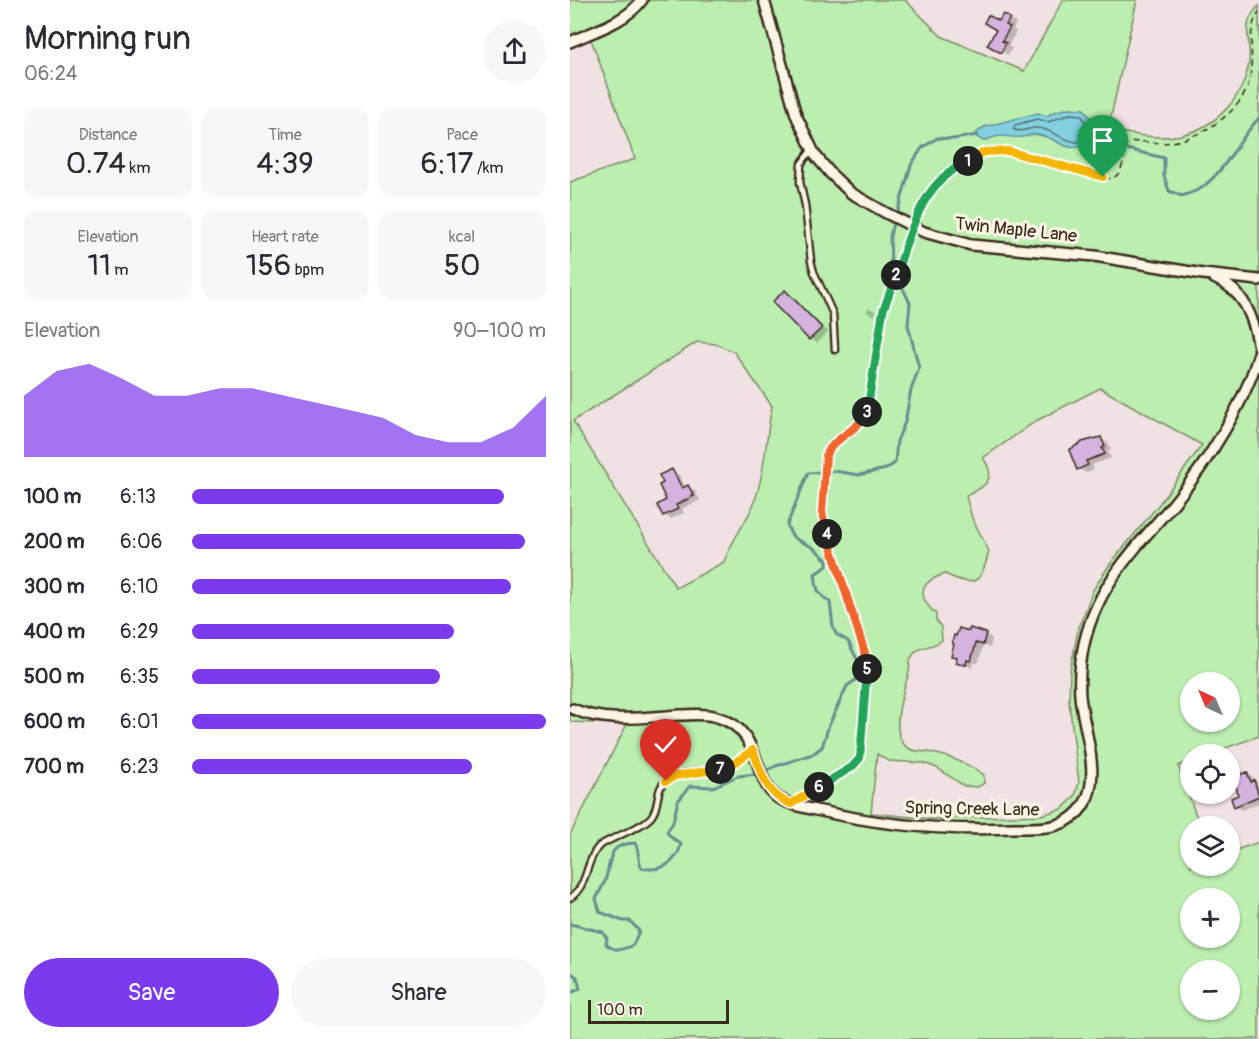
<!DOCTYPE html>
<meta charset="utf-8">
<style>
:root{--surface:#fff;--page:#f7f7f7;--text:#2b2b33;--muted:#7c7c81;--accent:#7c3aed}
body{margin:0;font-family:Pangolin,sans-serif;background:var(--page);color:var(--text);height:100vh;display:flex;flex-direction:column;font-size:22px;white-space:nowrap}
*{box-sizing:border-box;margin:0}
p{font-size:20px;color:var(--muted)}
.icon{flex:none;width:33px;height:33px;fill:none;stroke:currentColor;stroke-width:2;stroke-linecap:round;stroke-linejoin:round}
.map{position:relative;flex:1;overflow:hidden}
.sheet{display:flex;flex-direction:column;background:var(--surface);width:570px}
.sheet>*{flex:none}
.needle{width:39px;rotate:316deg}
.fabs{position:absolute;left:610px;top:672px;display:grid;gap:12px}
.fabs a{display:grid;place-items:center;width:60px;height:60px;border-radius:50%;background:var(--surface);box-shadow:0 2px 4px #0004;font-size:30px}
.scale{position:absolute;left:18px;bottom:15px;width:141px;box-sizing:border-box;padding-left:6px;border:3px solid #3b2a1e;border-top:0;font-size:16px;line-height:21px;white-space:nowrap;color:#3b2a1e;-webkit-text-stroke:4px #fcf5e5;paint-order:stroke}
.pin{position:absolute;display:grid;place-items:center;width:51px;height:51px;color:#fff;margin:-62px -26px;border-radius:50% 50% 50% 0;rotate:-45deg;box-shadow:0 0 6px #0007}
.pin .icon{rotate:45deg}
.km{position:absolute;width:30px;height:30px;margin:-15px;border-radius:50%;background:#222;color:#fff;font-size:16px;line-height:30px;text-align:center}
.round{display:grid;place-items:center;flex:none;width:63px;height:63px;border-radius:32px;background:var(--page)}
.summary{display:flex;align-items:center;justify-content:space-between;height:102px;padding:0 24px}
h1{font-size:33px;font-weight:600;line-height:45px}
.metrics{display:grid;grid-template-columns:repeat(3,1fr);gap:9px;height:102px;padding:6px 24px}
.metrics div{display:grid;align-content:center;border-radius:15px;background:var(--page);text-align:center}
.metrics b{font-size:30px;font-weight:600}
.metrics small{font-size:16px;font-weight:400}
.metrics p{font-size:16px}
.chart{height:168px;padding:12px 24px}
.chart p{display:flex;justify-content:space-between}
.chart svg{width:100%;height:108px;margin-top:6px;fill:var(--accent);opacity:.7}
.button{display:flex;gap:12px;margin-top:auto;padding:12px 24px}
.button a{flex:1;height:69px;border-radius:36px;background:var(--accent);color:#fff;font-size:24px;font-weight:600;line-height:69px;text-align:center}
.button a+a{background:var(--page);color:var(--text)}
ul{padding:0 24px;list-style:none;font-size:20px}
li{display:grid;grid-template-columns:96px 72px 1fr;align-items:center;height:45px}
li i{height:15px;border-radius:8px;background:var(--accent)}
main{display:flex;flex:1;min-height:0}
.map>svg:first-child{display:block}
.green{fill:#bbeeaf;stroke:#7b8c66;stroke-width:1.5;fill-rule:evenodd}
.water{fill:#82d0df;stroke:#668e92;stroke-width:1.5}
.shadow{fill:#0003}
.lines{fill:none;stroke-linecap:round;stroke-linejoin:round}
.shore{stroke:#576c6b;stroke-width:1.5}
.stream{stroke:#668e92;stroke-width:3}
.building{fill:#d4b3df;stroke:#3b2a1e;stroke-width:1.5}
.service-casing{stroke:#3b2a1e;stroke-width:9}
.minor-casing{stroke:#3b2a1e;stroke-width:14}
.path{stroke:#3b2a1e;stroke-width:1.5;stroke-dasharray:6 4.5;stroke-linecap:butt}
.service{stroke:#fcf5e5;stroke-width:4.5}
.minor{stroke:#fcf5e5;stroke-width:9}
.split-1-casing{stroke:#fff;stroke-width:12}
.split-2-casing{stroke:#fff;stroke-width:12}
.split-3-casing{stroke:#fff;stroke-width:12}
.split-4-casing{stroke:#fff;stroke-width:12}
.split-5-casing{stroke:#fff;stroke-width:12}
.split-6-casing{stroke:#fff;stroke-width:12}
.split-7-casing{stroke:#fff;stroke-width:12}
.split-8-casing{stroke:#fff;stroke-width:12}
.split-1{stroke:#f5b400;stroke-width:8}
.split-2{stroke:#22a559;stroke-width:8}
.split-3{stroke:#22a559;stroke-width:8}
.split-4{stroke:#f0652b;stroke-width:8}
.split-5{stroke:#f0652b;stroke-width:8}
.split-6{stroke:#22a559;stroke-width:8}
.split-7{stroke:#f5b400;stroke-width:8}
.split-8{stroke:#f5b400;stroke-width:8}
.labels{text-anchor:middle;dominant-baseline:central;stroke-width:6;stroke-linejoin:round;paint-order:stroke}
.street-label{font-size:18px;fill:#3b2a1e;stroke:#fcf5e5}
</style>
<main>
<section class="sheet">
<div class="summary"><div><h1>Morning run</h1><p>06:24</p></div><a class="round"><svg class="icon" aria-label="share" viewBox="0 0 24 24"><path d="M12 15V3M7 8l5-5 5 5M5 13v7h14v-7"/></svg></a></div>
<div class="metrics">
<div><p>Distance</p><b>0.74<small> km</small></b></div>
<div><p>Time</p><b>4:39</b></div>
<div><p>Pace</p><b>6:17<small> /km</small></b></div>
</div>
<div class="metrics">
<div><p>Elevation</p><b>11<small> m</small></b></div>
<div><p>Heart rate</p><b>156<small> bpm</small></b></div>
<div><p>kcal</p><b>50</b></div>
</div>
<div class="chart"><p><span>Elevation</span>90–100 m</p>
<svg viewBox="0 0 160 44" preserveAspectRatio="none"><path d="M0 44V19L10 9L20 6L30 12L40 19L50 19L60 16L70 16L80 19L90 22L100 25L110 28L120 35L130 38L140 38L150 32L160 19V44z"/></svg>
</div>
<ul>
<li><b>100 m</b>6:13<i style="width:88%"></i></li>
<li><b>200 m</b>6:06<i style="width:94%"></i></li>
<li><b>300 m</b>6:10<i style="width:90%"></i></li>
<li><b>400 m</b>6:29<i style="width:74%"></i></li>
<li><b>500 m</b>6:35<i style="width:70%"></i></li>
<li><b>600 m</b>6:01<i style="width:100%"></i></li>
<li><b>700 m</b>6:23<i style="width:79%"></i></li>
</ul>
<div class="button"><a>Save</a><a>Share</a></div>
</section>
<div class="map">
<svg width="689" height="1039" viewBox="0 0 689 1039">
<rect width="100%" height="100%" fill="#f0e1e3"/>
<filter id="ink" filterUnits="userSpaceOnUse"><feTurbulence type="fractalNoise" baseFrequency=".0167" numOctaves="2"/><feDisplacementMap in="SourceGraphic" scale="12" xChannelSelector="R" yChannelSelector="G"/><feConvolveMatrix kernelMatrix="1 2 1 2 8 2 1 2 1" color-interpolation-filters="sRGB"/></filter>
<g filter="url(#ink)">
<path class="green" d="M0 0H335L371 36 454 71 493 0H567L538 130C560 134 588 140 611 135 647 127 674 97 679 62 682 40 669 25 689 6V736L639 754H621V761L608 766 630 826H621V866H660V852L689 842V1039H0V835L57 724 0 722V182L65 159 19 34 0 42ZM127 342 146 344 164 352 202 406C196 438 195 472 184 503 176 524 161 540 154 562L106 588 3 421ZM530 388 632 445 590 503 540 564 523 590 508 630 500 671 499 701 509 783 505 796 492 809 471 815 361 819 301 813 307 754 319 761 354 763 367 768 394 786 408 787 414 783V775C398 763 378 756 359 752 353 751 345 752 340 749 316 738 334 690 339 672 340 668 339 661 341 658 348 644 362 649 372 640L371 627 366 620V614C346 596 349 582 375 574 407 589 411 582 419 551L402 518 396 496C415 487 428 479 413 458L466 421ZM621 682H660V722H621ZM621 898H660V938H621ZM621 970H660V1010H621Z"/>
<path class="water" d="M499 108 514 109 524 123 521 141C496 157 492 139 469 135 462 133 457 137 450 137 444 138 437 136 431 136 425 136 418 140 413 141L404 135 414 127 468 113 477 116 484 112Z"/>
<path class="shadow" d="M433 16 446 23 443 30 446 32 438 46 442 48 438 55 419 44Z
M215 292 222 296 258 332 247 343 240 339Z
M299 308 307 312 304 316 296 312Z
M531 439 538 443 541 450 538 452 541 458 522 465 524 469 516 473 509 469Z
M102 471 109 475 116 488 118 487 125 491 130 500 112 509 114 513 101 519 94 515 98 501 95 484Z
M415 634 422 638 420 648 413 646 408 664 404 662 403 668 387 662 388 658 383 655Z
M677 774 684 778 689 785V803L672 810 666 806Z"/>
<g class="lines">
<path class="shore" d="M500 114 511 115 517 124 515 137 509 142C493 142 483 129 467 128 458 127 451 134 443 129L445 125 467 119 478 122Z"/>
<path class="stream" d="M519 140 594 158V176L599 191 612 196C617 194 624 192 630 189 656 171 668 140 689 118
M328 211 341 165 352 148 367 138 384 139 407 135
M321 266 320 236 323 223
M0 924 33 932 37 939 36 944C45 952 53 950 63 945L69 931 60 921H53L30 912 26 899C29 893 32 887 35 881 42 860 36 844 65 843 70 851 67 860 72 868 91 872 107 863 111 844L101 837 97 832 103 822 108 801 120 786 143 787 168 776 188 774 206 766 243 754 252 747 259 725 277 686 287 679 289 663 278 641 266 634 263 627 260 602C246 592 247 590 245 574L257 566V560C252 556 247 550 242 547 228 539 223 542 217 525L238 473 264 471 289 475 316 469 325 463 327 441 335 422 341 390 349 368 338 325 340 303 328 278
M0 972 7 977 10 989 0 993"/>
</g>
<path class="building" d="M433 14 440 18 436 25 440 27 432 41 436 43 431 53 417 45 426 30 414 23 418 15 429 21Z
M215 290 252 328 239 340 202 302Z
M531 437 535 447 532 448 535 454 516 461 518 465 507 470 499 450 512 442Z
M102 469 112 488 118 485 124 496 106 505 108 509 93 516 87 505 96 500 89 485 93 483 89 475Z
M389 628 399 631 400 628 416 633 413 645 406 643 401 661 397 660 396 665 386 662 387 657 381 656 384 644 382 643 384 635 386 636Z
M677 772 681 782 684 780 689 796 664 807 661 798 668 795 664 777Z"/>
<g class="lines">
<g class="service-casing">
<path id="service" d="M242 149 231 164 230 182 235 205 241 261 244 272 263 314 265 350
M0 898C18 887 15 861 29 846 44 836 70 829 81 817 91 805 84 789 97 780 116 768 137 774 156 768 163 766 176 754 183 750"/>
</g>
<g class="minor-casing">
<path id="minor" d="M194 0 226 115 245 155 261 174 281 193 316 213 354 232 401 245 525 256 633 274 689 280
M0 42C24 31 56 22 72 0
M644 278C674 290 683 316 689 347
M3 709C36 724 75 717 110 715 122 715 135 713 147 717 194 730 181 783 210 799 222 806 237 808 251 811 315 826 379 831 444 828 458 828 474 829 487 825 497 822 507 815 513 806 533 777 513 728 510 696 508 665 514 634 527 606 544 568 577 535 604 503 636 464 676 402 689 353"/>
</g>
<path class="path" d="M346 216 350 206 370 179 384 167 414 152 438 151 508 169 541 179C555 173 553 157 556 144 569 139 580 143 593 143 624 142 669 115 678 85 680 80 681 72 681 67 683 48 677 28 689 13
M231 798 282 767 287 763 291 753 294 686 297 666 295 653 252 512 256 460 259 448 282 430 297 413 313 311 339 235"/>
<use href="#service" class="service"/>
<use href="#minor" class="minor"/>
</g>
</g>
<g class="lines" filter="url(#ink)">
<g class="split-1-casing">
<path id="split-1" d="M398 161 414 152 438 151 533 177"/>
</g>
<g class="split-2-casing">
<path id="split-2" d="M326 275C341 232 351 182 398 161"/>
</g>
<g class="split-3-casing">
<path id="split-3" d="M297 412 313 311 326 275"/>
</g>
<g class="split-4-casing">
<path id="split-4" d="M257 534 252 512 256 455C264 437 288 431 297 412"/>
</g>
<g class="split-5-casing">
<path id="split-5" d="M257 534 295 653 297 669"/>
</g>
<g class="split-6-casing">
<path id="split-6" d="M249 787 282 767 290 758 297 669"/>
</g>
<g class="split-7-casing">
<path id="split-7" d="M150 769 157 768 183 750C192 774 195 794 221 804L249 787"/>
</g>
<g class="split-8-casing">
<path id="split-8" d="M96 781 105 776 150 769"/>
</g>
<use href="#split-1" class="split-1"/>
<use href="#split-2" class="split-2"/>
<use href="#split-3" class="split-3"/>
<use href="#split-4" class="split-4"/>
<use href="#split-5" class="split-5"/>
<use href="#split-6" class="split-6"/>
<use href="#split-7" class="split-7"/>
<use href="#split-8" class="split-8"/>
</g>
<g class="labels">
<g class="street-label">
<text transform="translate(446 230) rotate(6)">Twin Maple Lane</text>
<text transform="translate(402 809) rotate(1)">Spring Creek Lane</text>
</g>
</g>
</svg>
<div class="fabs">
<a><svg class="needle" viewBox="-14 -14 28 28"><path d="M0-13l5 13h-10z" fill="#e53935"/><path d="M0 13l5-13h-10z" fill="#7c7c81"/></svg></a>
<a><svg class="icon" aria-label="locate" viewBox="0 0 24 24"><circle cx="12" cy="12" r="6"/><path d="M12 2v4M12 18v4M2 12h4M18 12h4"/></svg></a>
<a><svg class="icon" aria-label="layers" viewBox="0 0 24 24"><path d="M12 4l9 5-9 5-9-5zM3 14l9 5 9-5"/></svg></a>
<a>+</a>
<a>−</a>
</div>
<div class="scale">100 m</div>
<div class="pin" style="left:533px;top:177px;background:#1e9e55"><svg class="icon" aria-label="arrive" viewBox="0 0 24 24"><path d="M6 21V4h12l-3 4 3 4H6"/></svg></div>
<div class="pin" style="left:96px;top:781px;background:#d93025"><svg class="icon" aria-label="check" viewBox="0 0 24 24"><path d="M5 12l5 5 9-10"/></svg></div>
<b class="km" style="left:398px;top:161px">1</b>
<b class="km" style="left:326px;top:275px">2</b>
<b class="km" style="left:297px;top:412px">3</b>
<b class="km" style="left:257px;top:534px">4</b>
<b class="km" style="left:297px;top:669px">5</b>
<b class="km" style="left:249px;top:787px">6</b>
<b class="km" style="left:150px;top:769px">7</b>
</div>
</main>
